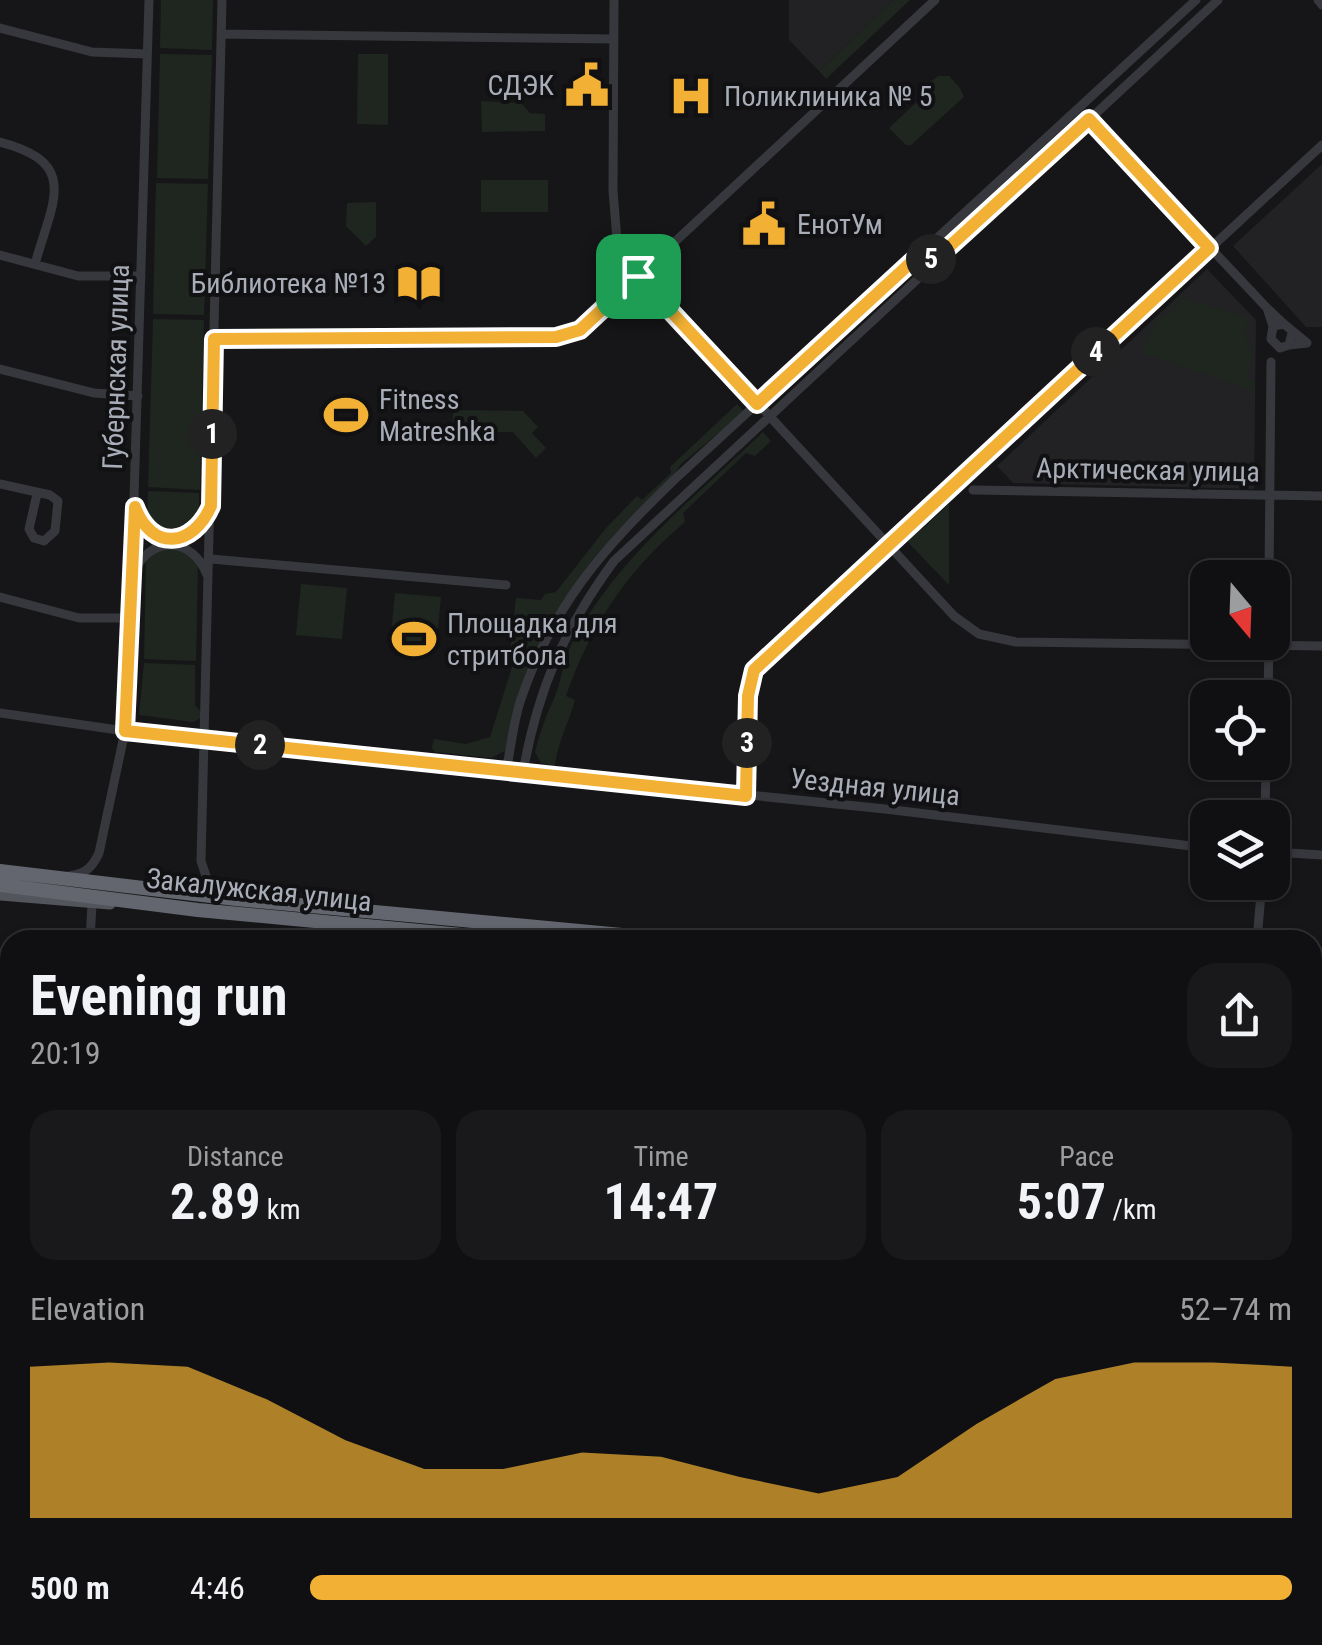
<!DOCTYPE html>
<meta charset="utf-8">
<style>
:root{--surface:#101012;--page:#19191b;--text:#f1f3f6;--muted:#9c9d9f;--line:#303032;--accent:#f2b134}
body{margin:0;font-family:"Roboto Condensed",sans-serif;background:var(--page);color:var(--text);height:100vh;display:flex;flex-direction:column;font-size:38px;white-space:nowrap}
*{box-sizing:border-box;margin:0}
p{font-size:32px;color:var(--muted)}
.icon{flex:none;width:55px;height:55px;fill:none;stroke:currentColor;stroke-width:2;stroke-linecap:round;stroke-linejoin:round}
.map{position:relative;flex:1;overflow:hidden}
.panel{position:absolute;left:0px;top:930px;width:1322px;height:715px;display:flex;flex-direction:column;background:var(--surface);border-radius:30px 30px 0 0;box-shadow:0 2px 8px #0004,0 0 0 2px var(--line)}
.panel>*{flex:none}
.needle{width:65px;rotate:161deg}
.fabs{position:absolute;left:1190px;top:560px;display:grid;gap:20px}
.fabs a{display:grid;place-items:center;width:100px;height:100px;border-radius:20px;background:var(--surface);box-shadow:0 2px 8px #0004,0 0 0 2px var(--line);font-size:50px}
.pin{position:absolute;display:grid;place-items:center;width:85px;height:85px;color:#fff;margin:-42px;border-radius:20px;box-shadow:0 5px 15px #0006}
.km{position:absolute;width:50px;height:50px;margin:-25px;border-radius:50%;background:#222;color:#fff;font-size:28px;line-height:50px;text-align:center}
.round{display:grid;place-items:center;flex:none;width:105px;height:105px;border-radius:30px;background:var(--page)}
.overview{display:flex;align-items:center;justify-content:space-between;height:170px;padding:0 30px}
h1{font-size:55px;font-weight:700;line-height:75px}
.metrics{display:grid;grid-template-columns:repeat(3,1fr);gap:15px;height:170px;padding:10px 30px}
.metrics div{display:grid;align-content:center;border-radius:25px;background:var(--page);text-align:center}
.metrics b{font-size:50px;font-weight:700}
.metrics small{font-size:28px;font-weight:400}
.metrics p{font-size:28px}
.chart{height:280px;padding:20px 30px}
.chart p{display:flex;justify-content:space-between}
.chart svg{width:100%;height:180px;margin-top:10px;fill:var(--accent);opacity:.7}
ul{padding:0 30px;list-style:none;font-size:32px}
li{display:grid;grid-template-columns:160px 120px 1fr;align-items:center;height:75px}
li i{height:25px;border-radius:12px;background:var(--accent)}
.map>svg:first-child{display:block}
.built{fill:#222225}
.green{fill:#1e261f}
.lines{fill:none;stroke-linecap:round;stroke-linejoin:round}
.minor{stroke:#37383d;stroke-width:9}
.major{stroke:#53555c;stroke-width:11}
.highway{stroke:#63666e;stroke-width:14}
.route-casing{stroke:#fff;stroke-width:20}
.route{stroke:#f2b134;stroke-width:12}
.labels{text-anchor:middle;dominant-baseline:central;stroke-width:8;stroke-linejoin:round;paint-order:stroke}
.poi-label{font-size:28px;fill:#a8adb8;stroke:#111113;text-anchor:start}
.street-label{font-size:28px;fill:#a8adb8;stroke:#111113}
</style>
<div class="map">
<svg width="1322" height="1645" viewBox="0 0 1322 1645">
<rect width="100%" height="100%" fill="#161618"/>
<path class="built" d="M789 0H893L819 71 789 40Z
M1322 164V327H1306L1233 246Z
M1207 269 1256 320 1254 489 1013 483 997 466Z
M0 1295H10V1426L0 1425Z
M1322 1540V1645H1227L1236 1635H1312L1313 1550Z"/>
<path class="green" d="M161 0H213L212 50 160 48Z
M893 0H910L826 79 819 71Z
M160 54 212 55 208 179 157 178Z
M358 54H388V125L357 124Z
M938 76H949L960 88 964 97 911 145H906L889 128 923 96 921 90Z
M481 101 521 103 530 113 545 114V131L482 132Z
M481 180H548V212H481Z
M156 183 208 184 204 315 153 314Z
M376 202V237L366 246 346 226 347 203Z
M1180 297 1249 318 1244 334 1253 352 1247 378 1254 382 1252 390 1143 353C1149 332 1152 317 1175 311Z
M153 319 204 320 200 490 148 487Z
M737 404 744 412 681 464 673 477C623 524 575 570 547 633 529 671 522 713 505 751L491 758 435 752 432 748 434 739 466 744 490 737 514 661 510 653 516 598 541 600 545 594 556 592 606 528 637 496 642 500 671 473 670 467Z
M453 410 523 411 538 427 532 433 546 448 536 458 513 432H452Z
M763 432 771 441 755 456 746 453 683 513 685 522C626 572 592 623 566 696L575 700C569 722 557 744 555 766L541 763 535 752C540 733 545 718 553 701 562 682 562 661 572 643 617 558 695 497 763 432Z
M148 491 199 493V524C180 535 165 539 147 523Z
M949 504V585L904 538 916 527 922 529Z
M176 547 198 562 196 661 144 659 146 560 157 550Z
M301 584 347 588 342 639 296 635Z
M395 593 441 597 436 648 390 644Z
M144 663 195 665V705L201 712V718L193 722 139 715Z"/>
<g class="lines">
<path class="minor" d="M222 0 201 861 208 882 225 894
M614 0 613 191 618 252 954 616 979 634 1016 642 1322 646
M1318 0 1322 5
M0 28 92 52 147 54
M221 34 614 39
M1089 119 1267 308
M0 142C81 163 52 202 35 264
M0 255 78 276H141
M1273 326 1267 308 1284 324
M214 339 556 337 580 330 935 0
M1289 345 1307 343 1284 324 1273 326 1271 339 1280 348 1289 345 1292 333
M0 369 94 393 138 396
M0 484 50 495 58 501 55 531 44 541 34 538 29 529 37 494
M973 490 1322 496
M138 514 154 534C179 542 198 536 209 512
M211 559 506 585
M135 570C153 534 193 538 207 575
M1269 578 1271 362
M0 597 79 618H132
M1268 698 1269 642
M0 713 125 731 885 809 1208 848
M506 771C511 748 513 724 520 702 553 604 602 550 674 480L1196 0
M523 772C538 689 564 629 614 561L1218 0
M746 795 748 696 754 670 1322 145
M1265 818 1266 762
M1272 852 1322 855
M69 876C85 874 92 868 99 853L125 731 128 697 149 0
M90 940 92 905
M1257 940 1262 882
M0 985H10
M1312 987 1322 989
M0 1062 10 1063
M0 1138H10
M0 1212H10
M0 1291H10
M1312 1384 1322 1393
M0 1440 10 1441
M0 1515 10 1516
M0 1591H10
M1129 1635 1130 1645
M59 1645 60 1635
M193 1645V1635
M469 1645V1635
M775 1645 776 1635"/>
<path class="major" d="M0 895 110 904"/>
<path class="highway" d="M0 871 236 899 675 940
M0 885 198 910 514 940
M1312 999 1322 1000
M1312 1017 1322 1018"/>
</g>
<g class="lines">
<g class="route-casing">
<path id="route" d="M1089 119 1209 248 754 670 748 696 746 796 125 731 135 507C152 552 193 547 211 506L214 339 556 337 580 330 638 276 757 404 930 245 926 255 932 259 939 256Z"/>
</g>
<use href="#route" class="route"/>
</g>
<defs>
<g id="civic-bare" transform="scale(3.45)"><path d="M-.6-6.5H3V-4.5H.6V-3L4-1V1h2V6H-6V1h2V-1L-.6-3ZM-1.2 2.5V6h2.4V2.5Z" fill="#f2b134" stroke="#111113" stroke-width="2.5" paint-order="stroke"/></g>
<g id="hospital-bare" transform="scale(3.45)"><path d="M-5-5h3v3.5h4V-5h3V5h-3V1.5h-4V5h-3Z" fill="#f2b134" stroke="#111113" stroke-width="2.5" paint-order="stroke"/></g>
<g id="library-bare" transform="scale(3.45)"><path d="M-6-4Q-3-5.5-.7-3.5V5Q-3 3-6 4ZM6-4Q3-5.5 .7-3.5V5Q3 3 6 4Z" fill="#f2b134" stroke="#111113" stroke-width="2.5" paint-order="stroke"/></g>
<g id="stadium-bare" transform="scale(3.45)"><path d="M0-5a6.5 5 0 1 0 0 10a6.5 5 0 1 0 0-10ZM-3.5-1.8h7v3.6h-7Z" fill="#f2b134" stroke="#111113" stroke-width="2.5" paint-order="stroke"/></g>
</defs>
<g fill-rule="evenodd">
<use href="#civic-bare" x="587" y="85"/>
<use href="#hospital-bare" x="691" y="96"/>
<use href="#civic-bare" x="764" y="224"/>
<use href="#library-bare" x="419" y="283"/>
<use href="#stadium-bare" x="346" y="415"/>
<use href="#stadium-bare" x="414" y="639"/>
</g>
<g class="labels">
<g class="poi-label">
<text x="554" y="85" text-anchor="end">СДЭК</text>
<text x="724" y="96">Поликлиника № 5</text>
<text x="797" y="224">ЕнотУм</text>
<text x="386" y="283" text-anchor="end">Библиотека №13</text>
<text x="379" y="399">Fitness<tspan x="379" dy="32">Matreshka</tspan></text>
<text x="447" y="623">Площадка для<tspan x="447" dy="32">стритбола</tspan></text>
</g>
<g class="street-label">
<text transform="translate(116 367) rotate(-88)">Губернская улица</text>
<text transform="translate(1148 470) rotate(1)">Арктическая улица</text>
<text transform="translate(875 787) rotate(6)">Уездная улица</text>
<text transform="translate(259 890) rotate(6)">Закалужская улица</text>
</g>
</g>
</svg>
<div class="fabs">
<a><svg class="needle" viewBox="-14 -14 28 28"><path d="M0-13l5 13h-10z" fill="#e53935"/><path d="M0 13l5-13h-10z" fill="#9c9d9f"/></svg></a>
<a><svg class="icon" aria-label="locate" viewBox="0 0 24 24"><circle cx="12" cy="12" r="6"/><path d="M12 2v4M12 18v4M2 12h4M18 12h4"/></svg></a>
<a><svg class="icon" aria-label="layers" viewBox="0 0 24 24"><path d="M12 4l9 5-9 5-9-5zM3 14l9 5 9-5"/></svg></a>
</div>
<div class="pin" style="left:638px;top:276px;background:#1e9e55"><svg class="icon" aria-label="arrive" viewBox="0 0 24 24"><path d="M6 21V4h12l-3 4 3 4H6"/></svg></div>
<b class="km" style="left:212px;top:434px">1</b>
<b class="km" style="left:260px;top:745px">2</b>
<b class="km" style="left:747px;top:743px">3</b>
<b class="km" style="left:1096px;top:352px">4</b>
<b class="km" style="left:931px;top:259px">5</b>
<section class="panel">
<div class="overview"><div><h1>Evening run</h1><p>20:19</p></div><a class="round"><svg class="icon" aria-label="share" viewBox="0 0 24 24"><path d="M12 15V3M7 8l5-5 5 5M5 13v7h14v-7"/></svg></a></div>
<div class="metrics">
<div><p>Distance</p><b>2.89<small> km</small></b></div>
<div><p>Time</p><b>14:47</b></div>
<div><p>Pace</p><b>5:07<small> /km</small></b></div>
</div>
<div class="chart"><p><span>Elevation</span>52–74 m</p>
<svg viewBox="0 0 160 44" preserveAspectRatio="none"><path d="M0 44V7L10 6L20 7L30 15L40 25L50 32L60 32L70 28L80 29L90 34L100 38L110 34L120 21L130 10L140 6L150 6L160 7V44z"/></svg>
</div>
<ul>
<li><b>500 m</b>4:46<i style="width:100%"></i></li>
</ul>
</section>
</div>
